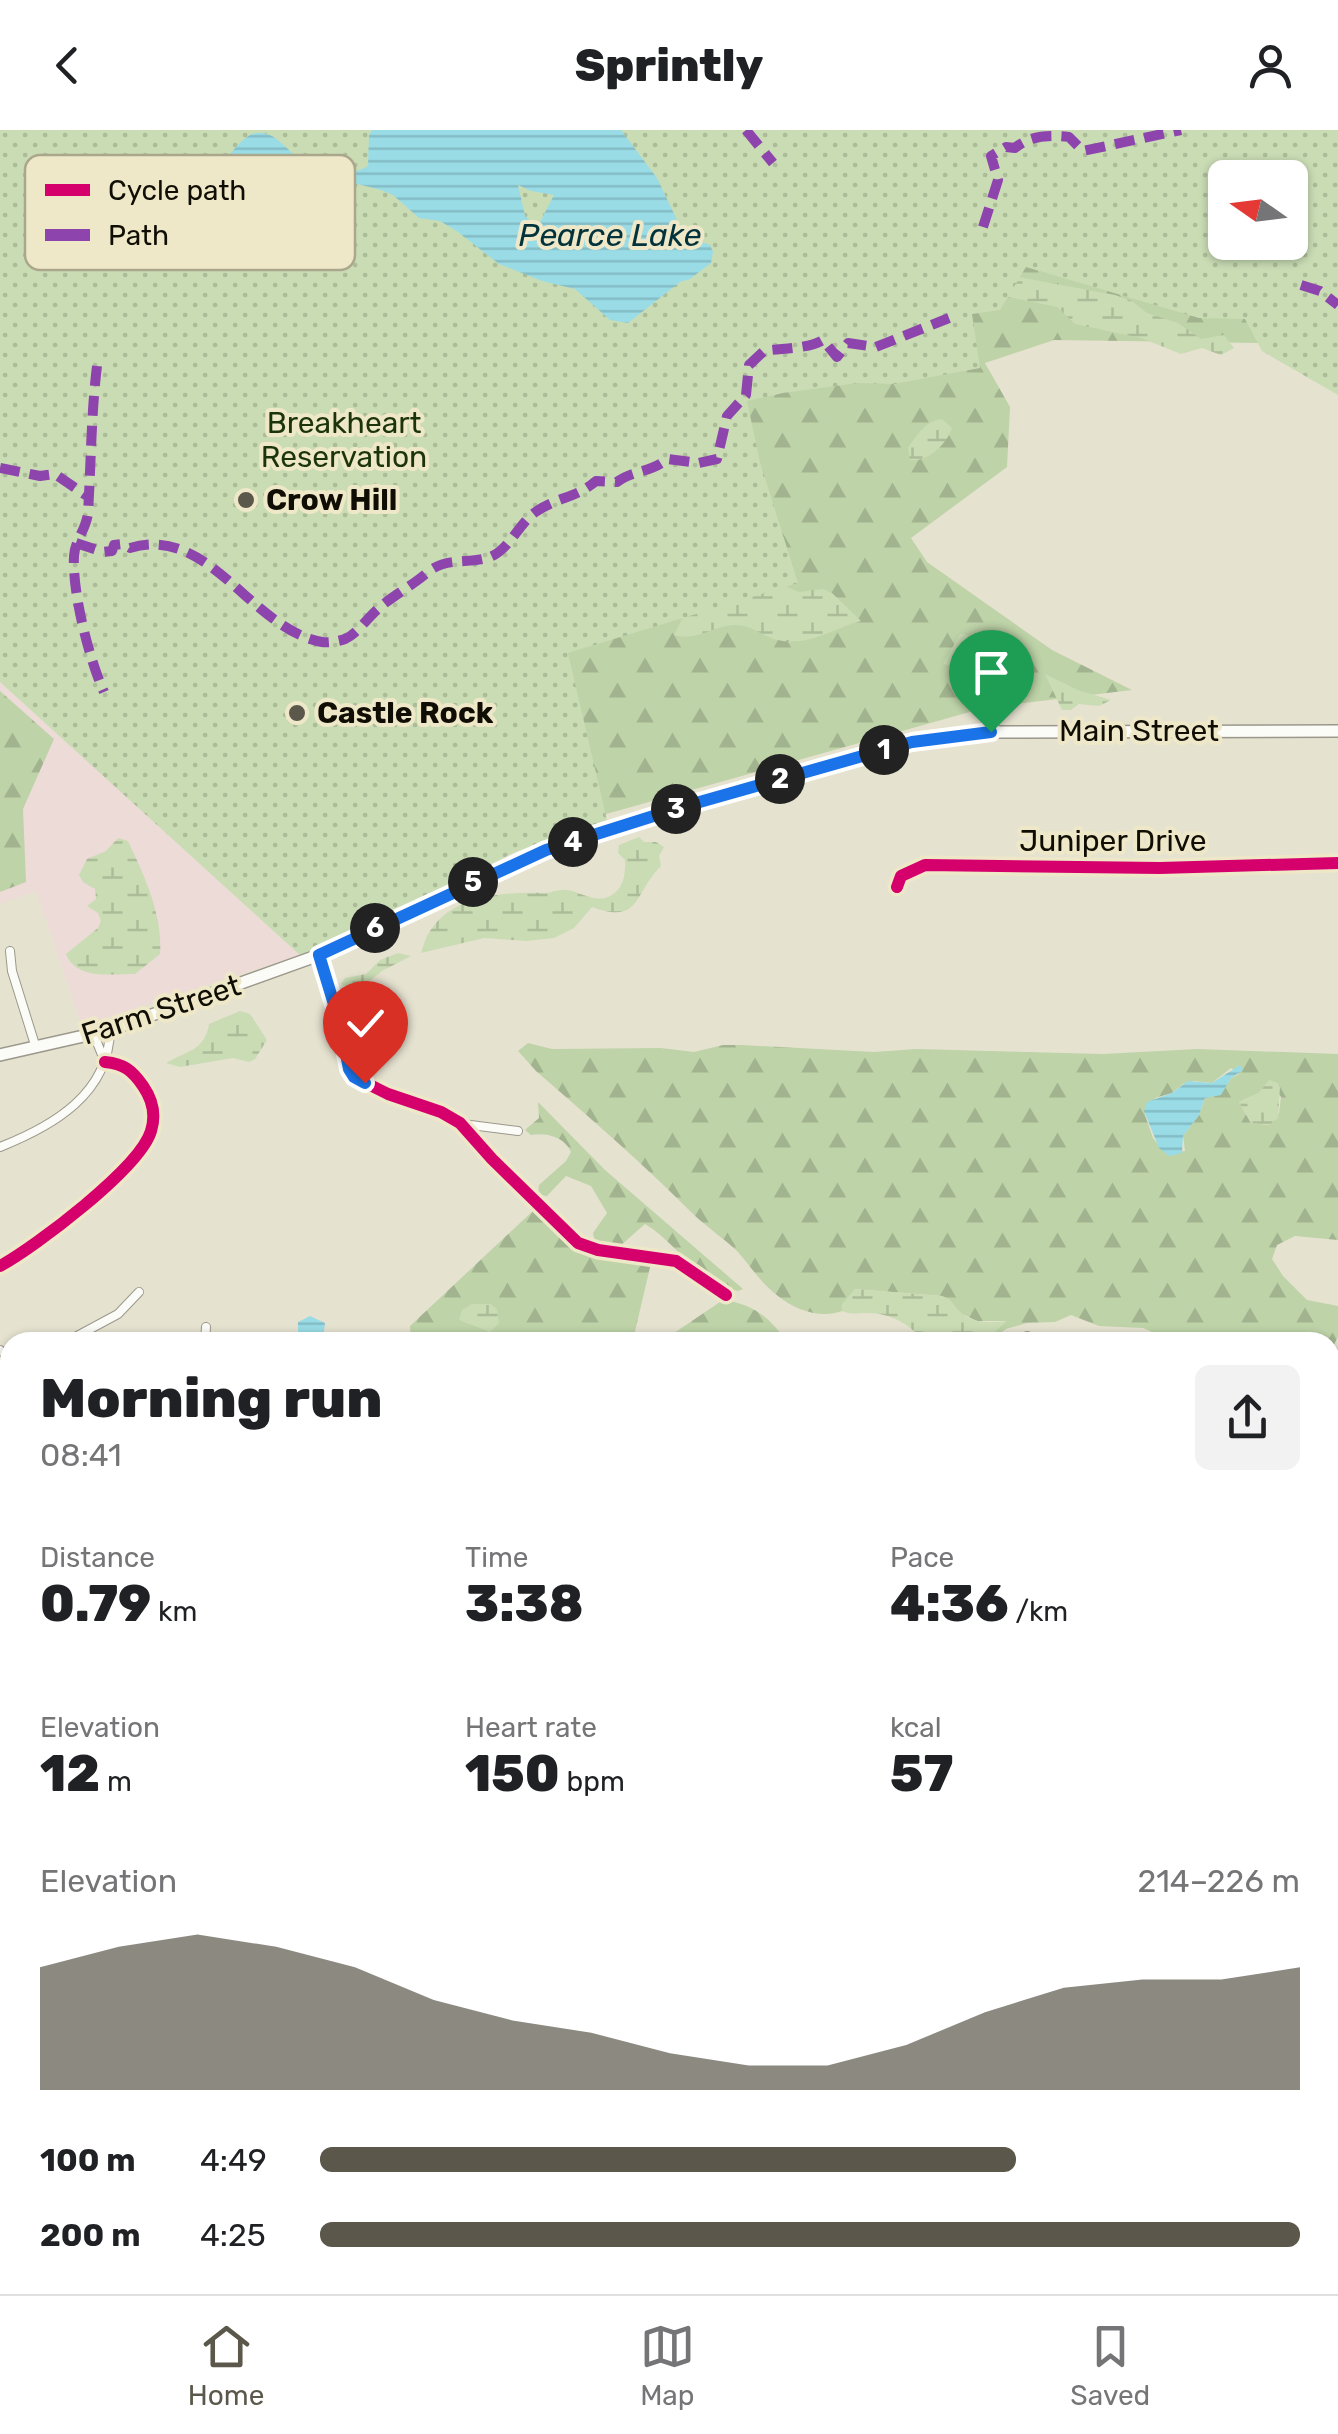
<!DOCTYPE html>
<meta charset="utf-8">
<style>
:root{--surface:#fff;--page:#f2f2f2;--text:#202124;--muted:#757577;--line:#e0e0e0;--accent:#5b584b}
body{margin:0;font-family:Rubik,sans-serif;background:var(--page);color:var(--text);height:100vh;display:flex;flex-direction:column;font-size:38px;white-space:nowrap}
*{box-sizing:border-box;margin:0}
p{font-size:32px;color:var(--muted)}
.icon{flex:none;width:55px;height:55px;fill:none;stroke:currentColor;stroke-width:2;stroke-linecap:round;stroke-linejoin:round}
.map{position:relative;flex:1;overflow:hidden}
.panel{position:absolute;left:0px;top:1202px;width:1340px;height:962px;display:flex;flex-direction:column;background:var(--surface);border-radius:30px 30px 0 0;box-shadow:0 2px 8px #0004}
.panel>*{flex:none}
.needle{width:65px;rotate:284deg}
.tools{position:absolute;left:1208px;top:30px;display:grid;gap:20px}
.tools a{display:grid;place-items:center;width:100px;height:100px;border-radius:15px;background:var(--surface);box-shadow:0 2px 8px #0004;font-size:50px}
.pin{position:absolute;display:grid;place-items:center;width:85px;height:85px;color:#fff;margin:-102px -42px;border-radius:50% 50% 50% 0;rotate:-45deg;box-shadow:0 0 10px #0007}
.pin .icon{rotate:45deg}
.km{position:absolute;width:50px;height:50px;margin:-25px;border-radius:50%;background:#222;color:#fff;font-size:28px;line-height:50px;text-align:center}
.round{display:grid;place-items:center;flex:none;width:105px;height:105px;border-radius:15px;background:var(--page)}
.summary{display:flex;align-items:center;justify-content:space-between;height:170px;padding:0 40px}
h1{font-size:55px;font-weight:800;line-height:75px}
.figures{display:grid;grid-template-columns:repeat(3,1fr);gap:15px;height:170px;padding:10px 40px}
.figures div{display:grid;align-content:center}
.figures b{font-size:50px;font-weight:800}
.figures small{font-size:28px;font-weight:400}
.figures p{font-size:28px}
.chart{height:280px;padding:20px 40px}
.chart p{display:flex;justify-content:space-between}
.chart svg{width:100%;height:180px;margin-top:10px;fill:var(--accent);opacity:.7}
ul{padding:0 40px;list-style:none;font-size:32px}
li{display:grid;grid-template-columns:160px 120px 1fr;align-items:center;height:75px}
li i{height:25px;border-radius:12px;background:var(--accent)}
header{display:flex;justify-content:space-between;align-items:center;height:130px;padding:0 40px;background:var(--surface);font-size:45px;font-weight:800}
.dock{display:flex;justify-content:space-around;align-items:center;height:140px;border-top:2px solid var(--line);background:var(--surface);font-size:28px;color:var(--muted)}
.dock a{display:grid;justify-items:center;gap:5px}
.dock .selected{color:var(--accent)}
.map>svg:first-child{display:block}
.education{fill:#ecdbd7}
.forest{fill:url(#forest-firs);fill-rule:evenodd}
.wetland{fill:url(#wetland-marsh)}
.park{fill:url(#park-dots);fill-rule:evenodd}
.water{fill:url(#water-rules);fill-rule:evenodd}
.lines{fill:none;stroke-linecap:round;stroke-linejoin:round}
.minor-casing{stroke:#9b988b;stroke-width:10}
.tertiary-casing{stroke:#9b988b;stroke-width:12}
.secondary-casing{stroke:#9b988b;stroke-width:14}
.minor{stroke:#fbfbf8;stroke-width:8}
.tertiary{stroke:#fbfbf8;stroke-width:10}
.secondary{stroke:#fbfbf8;stroke-width:11}
.quiet{stroke:#8e44ad;stroke-width:10;stroke-dasharray:20 10;stroke-linecap:butt}
.cycleway-casing{stroke:#eee8c8;stroke-width:19}
.cycleway{stroke:#d6006c;stroke-width:12}
.route-casing{stroke:#fff;stroke-width:20}
.route{stroke:#1a73e8;stroke-width:12}
.poi-dot{fill:#5b584b;stroke:#eee8c8;stroke-width:4}
.labels{text-anchor:middle;dominant-baseline:central;stroke-width:8;stroke-linejoin:round;paint-order:stroke}
.park-label{font-size:30px;fill:#1b3508;stroke:#eee8c8}
.poi-label{font-size:30px;font-weight:bold;fill:#100e04;stroke:#eee8c8;text-anchor:start}
.street-label{font-size:30px;fill:#100e04;stroke:#eee8c8}
.water-label{font-size:32px;font-style:italic;fill:#02323b;stroke:#eee8c8}
.key{fill:#eee8c8;stroke:#aba78d;stroke-width:2.5}
.key-label{font-size:28px;fill:#100e04}
</style>
<header><svg class="icon" aria-label="back" viewBox="0 0 24 24"><path d="M15 5l-7 7 7 7"/></svg>Sprintly<svg class="icon" aria-label="person" viewBox="0 0 24 24"><circle cx="12" cy="8" r="4"/><path d="M4 21q1-7 8-7t8 7"/></svg></header>
<div class="map">
<svg width="1338" height="2164" viewBox="0 0 1338 2164">
<defs>
<pattern id="forest-firs" width="22" height="20" patternUnits="userSpaceOnUse" patternTransform="scale(2.5)"><rect width="22" height="20" fill="#bed3a8"/><path d="M5 1l3.5 6h-7zM16 11l3.5 6h-7z" fill="#a2b48f"/></pattern>
<pattern id="wetland-marsh" width="20" height="14" patternUnits="userSpaceOnUse" patternTransform="scale(2.5)"><rect width="20" height="14" fill="#c9dcb4"/><path d="M1 5h8M5 5V1M11 12h8M15 12V8" fill="none" stroke="#acbc99"/></pattern>
<pattern id="park-dots" width="8" height="8" patternUnits="userSpaceOnUse" patternTransform="scale(2.5)"><rect width="8" height="8" fill="#c9dcb4"/><path d="M2 2h.1M6 6h.1" fill="none" stroke="#acbc99" stroke-width="1.8" stroke-linecap="round"/></pattern>
<pattern id="water-rules" width="6" height="5" patternUnits="userSpaceOnUse" patternTransform="scale(2.5)"><rect width="6" height="5" fill="#9adce6"/><path d="M0 2.5h6" fill="none" stroke="#84bcc4"/></pattern>
</defs>
<rect width="100%" height="100%" fill="#e6e2d0"/>
<path class="education" d="M0 552 300 825 82 896 36 761 0 774Z"/>
<path class="forest" d="M0 0H1338L1259 213 1054 210 985 233 1010 277 1007 337 911 408 927 432 1052 520 1132 560 984 578 574 693ZM1225 48H1290V112H1225Z
M0 561 54 609 23 679 26 752 0 762Z
M528 913 552 919 661 918 694 922 723 915H742L874 922 916 919 1103 924 1197 919 1338 924V1110L1295 1106 1277 1115 1272 1129 1283 1146 1307 1170 1338 1176V1207L1330 1222V1212H1175L1143 1198 1099 1196 1071 1185 1055 1192 1027 1193 1006 1199 990 1211 976 1212 982 1204 995 1201 1006 1191H977L962 1184 942 1166 855 1159 843 1174 842 1181C821 1189 795 1180 778 1166 760 1153 751 1136 737 1121 722 1107 704 1095 690 1081 641 1032 588 986 536 941L518 921ZM1231 938 1239 944 1231 948 1225 958 1205 968 1199 985 1183 1006 1185 1021 1165 1023 1153 1008 1145 985 1155 968 1172 963 1183 954 1194 951 1212 953ZM1269 951 1281 967 1279 983 1269 995 1251 993 1239 972 1259 963Z
M538 972 605 1040 743 1159 738 1161C695 1153 679 1114 645 1094L620 1116 595 1112 593 1103 607 1083 591 1056 566 1046 547 1066 538 1065 539 1055 566 1031 571 1022C565 1007 546 1002 531 1005L525 1000 539 988Z
M536 1078 567 1110 587 1123 651 1133 633 1210 674 1203 723 1170C754 1174 770 1188 787 1212H588L589 1206 581 1212H411L410 1196Z
M1330 1896 1338 1897V2039C1322 2024 1330 1923 1330 1896Z"/>
<path class="wetland" d="M1003 144 1115 165 1132 171 1147 183 1178 193 1201 209 1224 205 1234 218 1221 225 1202 218 1181 224 1141 208 1075 194 1057 177 999 165Z
M942 289 952 298C947 314 927 333 910 330L908 318C917 305 925 291 942 289Z
M775 452 799 462 823 459 832 463 861 491C834 498 809 517 778 510 763 507 751 494 734 495 713 496 695 512 674 505L684 485Z
M960 504C975 505 990 515 994 530L989 538 966 539 943 534Z
M1045 544 1078 560 1111 570 1099 576 1079 574 1071 580H1062Z
M639 707 644 712H656L664 717 659 726 661 736C633 764 641 795 592 777L574 798 554 808 526 811 484 808 421 823C424 815 425 808 430 801 454 764 505 762 544 763 552 763 558 759 567 760 580 762 592 771 605 768 622 763 626 747 625 730L618 723 619 715Z
M118 708 128 711C144 745 163 785 160 824L135 844C111 844 76 850 66 824L98 798 101 791 98 783 87 776 96 769 95 759 83 752 79 745 87 729 106 721Z
M398 823 411 826 382 841 360 859 351 861 341 854 345 848 366 844 380 830Z
M240 881 250 884 267 910 255 929 249 932 233 928 180 937 166 933C186 921 205 921 209 894Z
M1269 950 1278 953 1280 957 1278 988 1269 995 1251 993 1239 972 1259 963Z
M855 1159 942 1166C954 1170 952 1174 960 1182 972 1194 992 1193 1007 1191L994 1202 982 1204 976 1212H926C909 1195 893 1183 867 1183 857 1183 852 1185 842 1181V1174Z
M472 1174H491L497 1179 499 1193 490 1202 459 1190 462 1180Z"/>
<path class="park" d="M0 0H1338V265L1262 221 1245 189 1199 188 1026 137 1000 180 972 184 980 238 894 254 858 253 783 263 747 271 760 332 798 453 568 523 607 690 515 722 357 801 300 825 0 552ZM1225 48H1290V112H1225Z
M10 1388V1610L6 1605 0 1609V1390Z
M1330 1617 1338 1618V1733L1330 1729Z
M0 1917H10L11 2164H0Z"/>
<path class="water" d="M372 0H621L657 48 678 92 691 108 710 115 713 122 711 133 690 149 680 152 628 193 610 190 575 159 542 151 499 134 458 102 440 91 419 88 393 65 381 60 338 49 203 63 205 48C224 37 240 5 256 3 271 1 280 12 290 21 310 39 345 50 368 36L369 5ZM518 55 531 61 554 65 540 92 533 93 525 86Z
M1240 935 1243 940 1231 948 1221 965 1205 968 1199 985 1183 1006 1182 1023 1169 1026 1159 1018 1144 981 1147 972 1172 963 1188 951 1212 953Z
M310 1186 325 1193 323 1209 317 1212H298V1192Z
M1338 1369V1463L1330 1460V1381Z"/>
<g class="lines">
<g class="minor-casing">
<path id="minor" d="M897 757 901 746 925 735 1160 738 1338 733
M10 821 12 841 36 918
M319 825 342 900 349 939 354 947 388 964 441 982 460 993 492 1029 578 1113 598 1120 676 1131 726 1165
M94 905 105 932
M463 994 518 1001
M0 1017C53 996 109 964 110 900
M0 1136C35 1117 140 1038 151 1001 156 985 152 969 143 956 132 940 124 934 105 932
M1027 1206 1044 1212
M66 1212 118 1184 139 1162
M205 1212 206 1197
M0 1220 10 1228
M0 1381 10 1379
M1330 1474 1338 1483
M1330 1610 1338 1611
M0 1687 10 1684
M1330 1871 1338 1865
M1330 2053 1338 2052
M315 2155V2164
M422 2155 430 2164
M633 2155 685 2164
M869 2155 870 2164
M1315 2156 1338 2161
M446 2164 461 2155
M741 2164V2155
M789 2164 792 2155
M1105 2164 1107 2155
M1192 2164 1193 2155"/>
</g>
<g class="tertiary-casing">
<path id="tertiary" d="M0 1852 10 1861
M223 2155 225 2164"/>
</g>
<g class="secondary-casing">
<path id="secondary" d="M0 925 110 900 319 825 546 720 654 686 912 612 991 602 1338 601"/>
</g>
<use href="#minor" class="minor"/>
<use href="#tertiary" class="tertiary"/>
<use href="#secondary" class="secondary"/>
<path class="quiet" d="M746 0 773 33
M983 97 998 50 991 26 1006 17 1015 18C1030 5 1050 5 1069 7L1083 21 1181 0
M1301 155 1320 161 1338 175
M97 236C91 285 91 334 88 383 86 400 75 410 74 426 72 462 89 529 104 562
M0 338 40 346 55 344 87 366
M76 413 103 422 112 421 114 415 123 414 130 418C210 394 250 499 322 512 328 513 340 511 345 509 357 504 368 487 379 478 394 465 413 455 428 442 447 427 466 434 487 428 509 422 518 393 537 381 558 367 576 368 596 351L617 352C632 340 651 343 667 329L699 333 717 329 727 286 746 265 749 235 764 221C781 218 809 219 823 210L837 227 848 213 876 217 949 188"/>
<g class="cycleway-casing">
<path id="cycleway" d="M897 757 901 746 925 735 1160 738 1338 733
M319 825 342 900 349 939 354 947 388 964 441 982 460 993 492 1029 578 1113 598 1120 676 1131 726 1165
M0 1136C35 1117 140 1038 151 1001 156 985 152 969 143 956 132 940 124 934 105 932"/>
</g>
<use href="#cycleway" class="cycleway"/>
</g>
<g class="lines">
<g class="route-casing">
<path id="route" d="M365 953 354 947 349 939 340 894 319 825 546 720 682 677 912 612 991 602"/>
</g>
<use href="#route" class="route"/>
</g>
<g class="poi-dot">
<circle cx="246" cy="370" r="10"/>
<circle cx="297" cy="583" r="10"/>
</g>
<g class="labels">
<g class="park-label">
<text x="344" y="293">Breakheart<tspan x="344" dy="34">Reservation</tspan></text>
</g>
<g class="poi-label">
<text x="266" y="370">Crow Hill</text>
<text x="317" y="583">Castle Rock</text>
</g>
<g class="street-label">
<text x="1139" y="601">Main Street</text>
<text x="1113" y="711">Juniper Drive</text>
<text transform="translate(161 880) rotate(-18)">Farm Street</text>
</g>
<g class="water-label">
<text x="610" y="105">Pearce Lake</text>
</g>
</g>
<rect x="25" y="25" width="330" height="115" rx="15" class="key"/>
<rect x="45" y="54" width="45" height="12" fill="#d6006c"/>
<rect x="45" y="99" width="45" height="12" fill="#8e44ad"/>
<g class="key-label">
<text x="108" y="70">Cycle path</text>
<text x="108" y="115">Path</text>
</g>
</svg>
<div class="tools">
<a><svg class="needle" viewBox="-14 -14 28 28"><path d="M0-13l5 13h-10z" fill="#e53935"/><path d="M0 13l5-13h-10z" fill="#757577"/></svg></a>
</div>
<div class="pin" style="left:991px;top:602px;background:#1e9e55"><svg class="icon" aria-label="arrive" viewBox="0 0 24 24"><path d="M6 21V4h12l-3 4 3 4H6"/></svg></div>
<div class="pin" style="left:365px;top:953px;background:#d93025"><svg class="icon" aria-label="check" viewBox="0 0 24 24"><path d="M5 12l5 5 9-10"/></svg></div>
<b class="km" style="left:884px;top:620px">1</b>
<b class="km" style="left:780px;top:649px">2</b>
<b class="km" style="left:676px;top:679px">3</b>
<b class="km" style="left:573px;top:712px">4</b>
<b class="km" style="left:473px;top:752px">5</b>
<b class="km" style="left:375px;top:798px">6</b>
<section class="panel">
<div class="summary"><div><h1>Morning run</h1><p>08:41</p></div><a class="round"><svg class="icon" aria-label="share" viewBox="0 0 24 24"><path d="M12 15V3M7 8l5-5 5 5M5 13v7h14v-7"/></svg></a></div>
<div class="figures">
<div><p>Distance</p><b>0.79<small> km</small></b></div>
<div><p>Time</p><b>3:38</b></div>
<div><p>Pace</p><b>4:36<small> /km</small></b></div>
</div>
<div class="figures">
<div><p>Elevation</p><b>12<small> m</small></b></div>
<div><p>Heart rate</p><b>150<small> bpm</small></b></div>
<div><p>kcal</p><b>57</b></div>
</div>
<div class="chart"><p><span>Elevation</span>214–226 m</p>
<svg viewBox="0 0 160 44" preserveAspectRatio="none"><path d="M0 44V14L10 9L20 6L30 9L40 14L50 22L60 27L70 30L80 35L90 38L100 38L110 33L120 25L130 19L140 17L150 17L160 14V44z"/></svg>
</div>
<ul>
<li><b>100 m</b>4:49<i style="width:71%"></i></li>
<li><b>200 m</b>4:25<i style="width:100%"></i></li>
</ul>
</section>
</div>
<nav class="dock">
<a class="selected"><svg class="icon" aria-label="home" viewBox="0 0 24 24"><path d="M3 11l9-7 9 7M6 9v11h12V9"/></svg>Home</a>
<a><svg class="icon" aria-label="map" viewBox="0 0 24 24"><path d="M3 6l6-2 6 2 6-2v14l-6 2-6-2-6 2zM9 4v14M15 6v14"/></svg>Map</a>
<a><svg class="icon" aria-label="saved" viewBox="0 0 24 24"><path d="M7 4h10v16l-5-4-5 4z"/></svg>Saved</a>
</nav>
